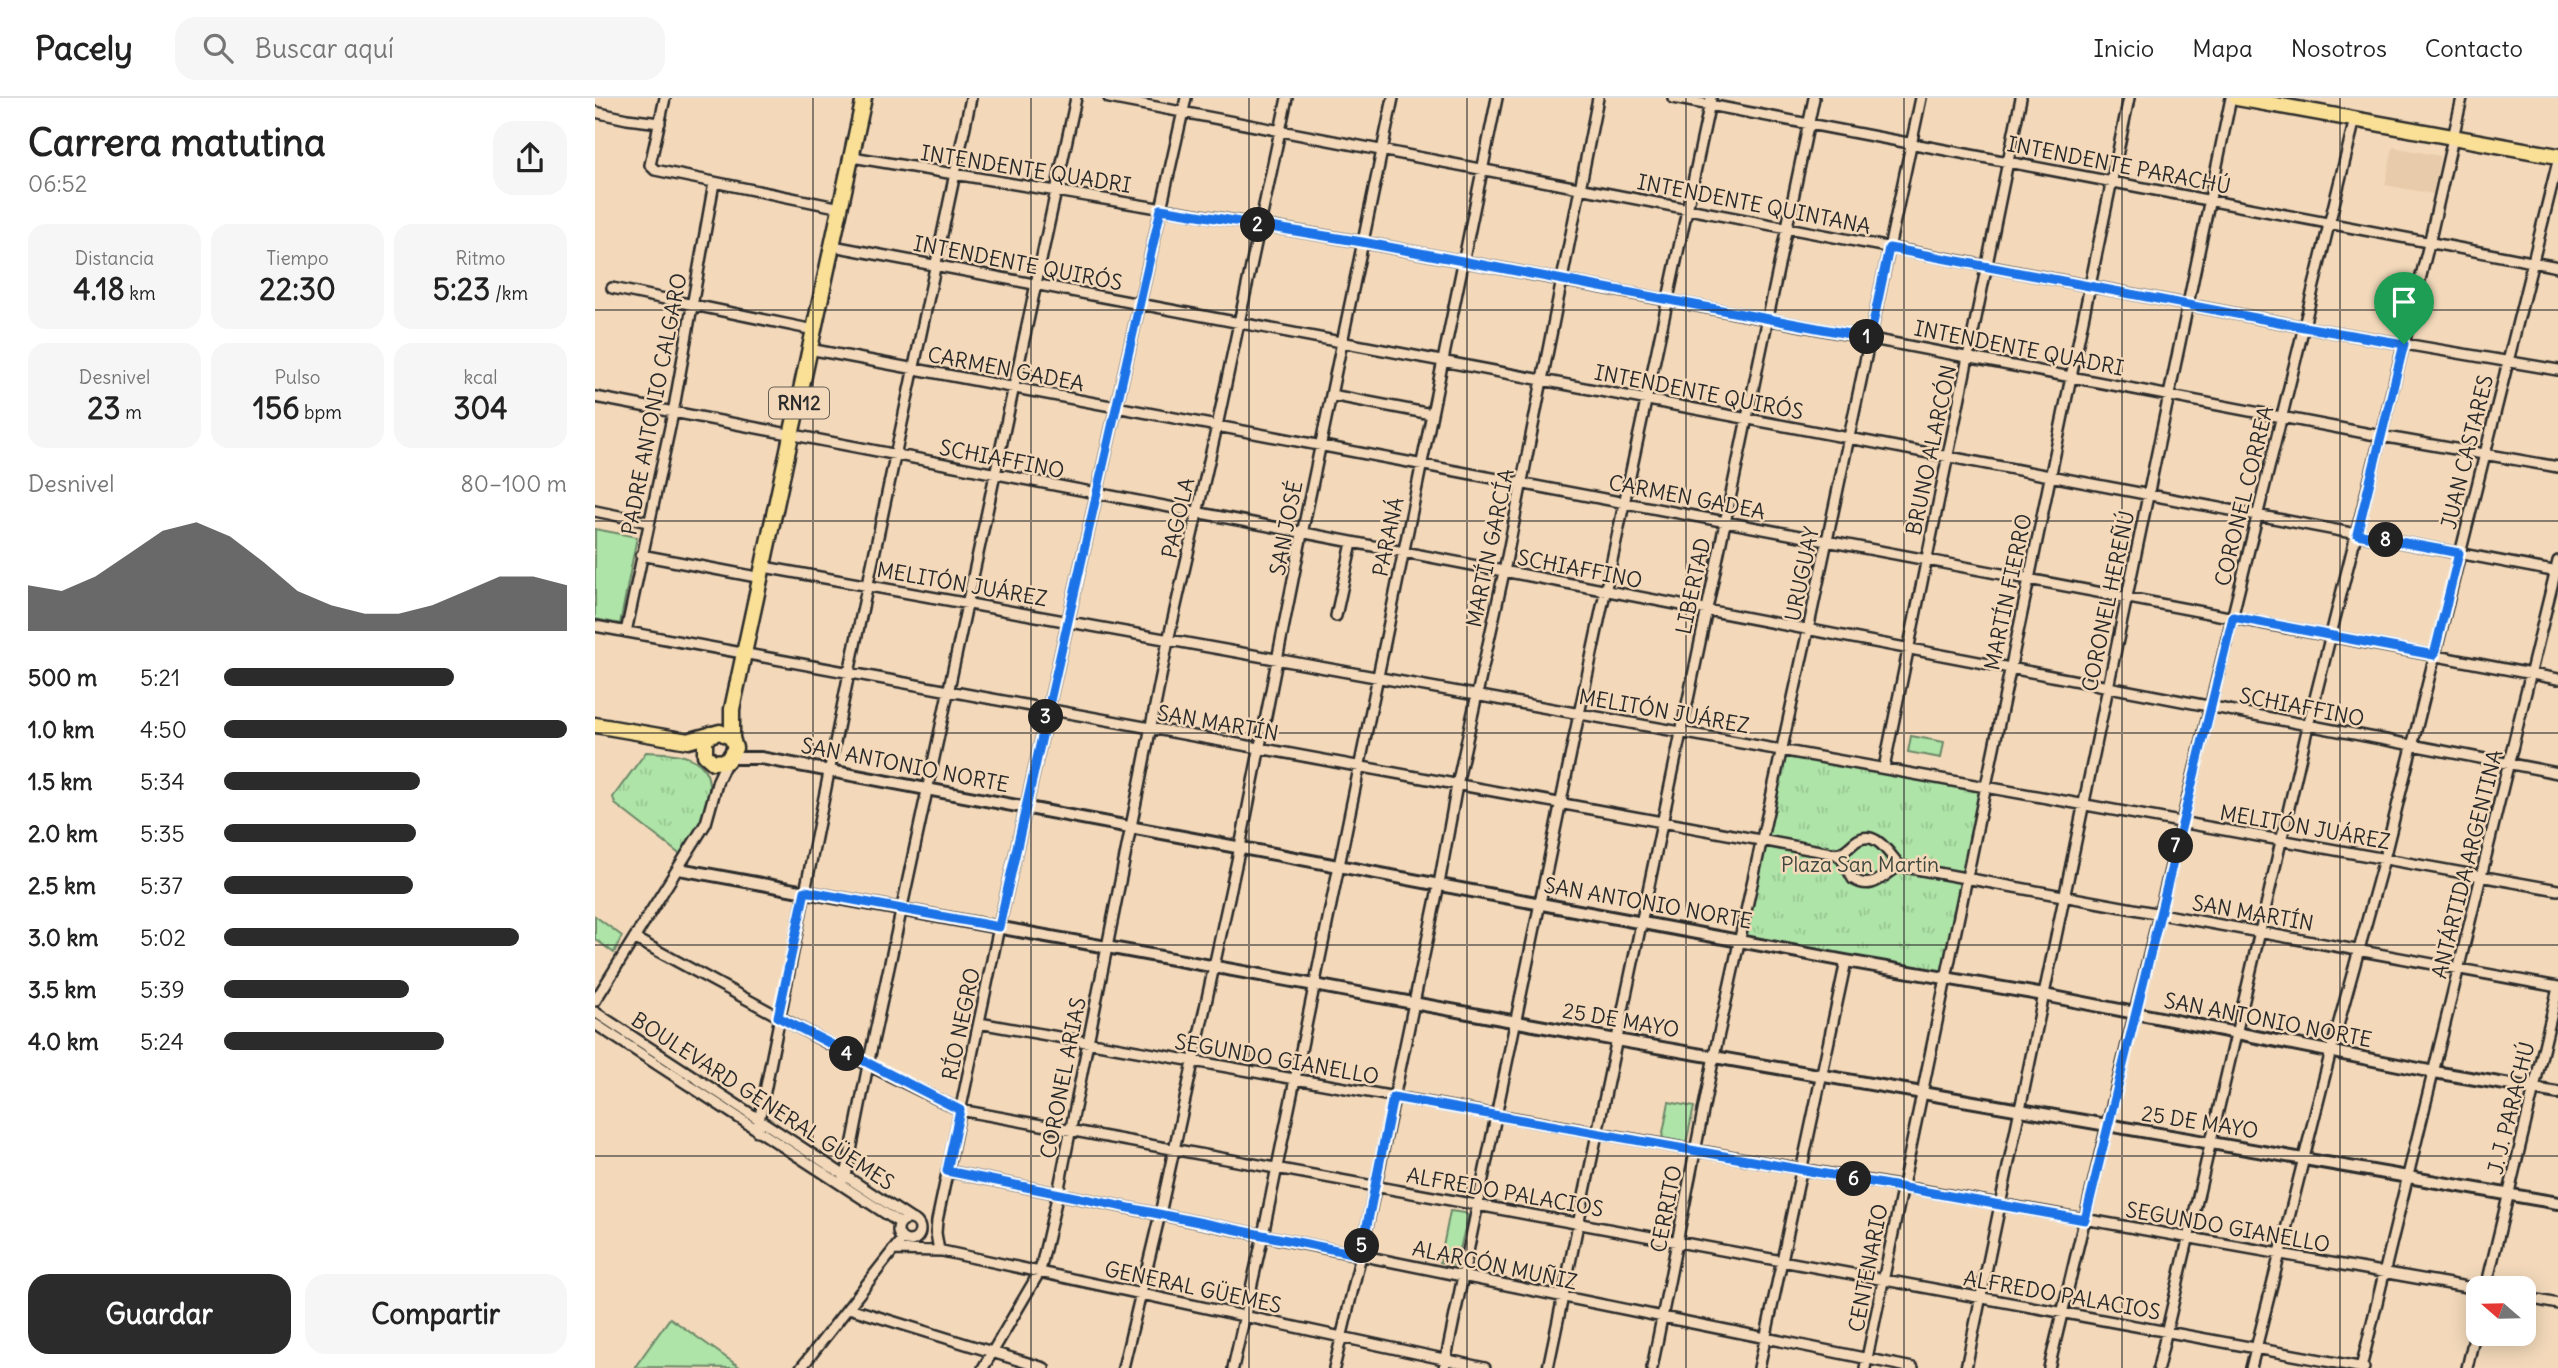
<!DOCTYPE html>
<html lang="es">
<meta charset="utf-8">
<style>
:root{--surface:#fff;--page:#f6f6f6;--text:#222;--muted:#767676;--line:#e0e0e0;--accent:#2b2b2b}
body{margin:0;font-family:Delius,sans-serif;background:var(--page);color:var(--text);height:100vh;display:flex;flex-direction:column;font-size:26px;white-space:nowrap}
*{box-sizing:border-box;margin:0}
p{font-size:23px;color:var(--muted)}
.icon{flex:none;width:38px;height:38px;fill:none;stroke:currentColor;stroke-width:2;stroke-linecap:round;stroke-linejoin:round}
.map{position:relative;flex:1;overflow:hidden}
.details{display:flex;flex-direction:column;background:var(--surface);width:595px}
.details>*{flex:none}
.needle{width:46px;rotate:290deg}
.tools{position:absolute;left:1871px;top:1178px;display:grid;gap:14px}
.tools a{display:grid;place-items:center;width:70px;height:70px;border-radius:14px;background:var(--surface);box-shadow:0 4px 18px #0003;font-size:35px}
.pin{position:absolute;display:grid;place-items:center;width:60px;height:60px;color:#fff;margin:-72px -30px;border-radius:50% 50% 50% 0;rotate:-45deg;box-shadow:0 0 7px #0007}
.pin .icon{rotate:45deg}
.km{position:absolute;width:35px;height:35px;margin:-18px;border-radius:50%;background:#222;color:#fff;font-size:19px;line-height:35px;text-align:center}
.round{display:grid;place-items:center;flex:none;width:74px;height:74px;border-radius:21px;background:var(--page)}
.summary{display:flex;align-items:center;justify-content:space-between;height:119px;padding:0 28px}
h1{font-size:38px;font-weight:700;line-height:52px}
.metrics{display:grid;grid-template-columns:repeat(3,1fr);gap:10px;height:119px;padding:7px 28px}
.metrics div{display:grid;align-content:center;border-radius:18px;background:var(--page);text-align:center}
.metrics b{font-size:30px;font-weight:700}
.metrics small{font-size:19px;font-weight:400}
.metrics p{font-size:19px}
.chart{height:196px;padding:14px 28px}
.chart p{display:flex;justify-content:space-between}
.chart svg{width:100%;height:126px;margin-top:7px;fill:var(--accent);opacity:.7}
.action{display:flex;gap:14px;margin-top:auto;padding:14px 28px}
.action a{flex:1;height:80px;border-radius:21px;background:var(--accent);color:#fff;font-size:28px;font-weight:700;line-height:80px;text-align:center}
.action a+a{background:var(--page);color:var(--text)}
ul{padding:0 28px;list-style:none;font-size:23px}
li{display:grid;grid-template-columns:112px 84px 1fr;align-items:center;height:52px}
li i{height:18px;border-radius:9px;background:var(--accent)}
header{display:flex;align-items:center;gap:42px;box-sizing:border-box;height:98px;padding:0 35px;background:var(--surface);border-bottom:2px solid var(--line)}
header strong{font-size:33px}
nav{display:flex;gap:38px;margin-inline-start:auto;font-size:24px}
.search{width:490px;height:63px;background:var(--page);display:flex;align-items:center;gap:18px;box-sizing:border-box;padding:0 24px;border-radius:21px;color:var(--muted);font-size:26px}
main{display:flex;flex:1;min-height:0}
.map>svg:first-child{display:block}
.built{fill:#e8cbaa}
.green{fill:#aee4a7;stroke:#6c8869;stroke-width:2}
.park{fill:url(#park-tufts);stroke:#6c8869;stroke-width:2}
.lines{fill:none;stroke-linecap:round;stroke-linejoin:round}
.minor-casing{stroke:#2b2b2b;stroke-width:14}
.tertiary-casing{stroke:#2b2b2b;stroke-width:16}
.trunk-casing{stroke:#2b2b2b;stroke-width:19}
.minor{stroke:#f3d9ba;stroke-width:9}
.tertiary{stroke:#f3d9ba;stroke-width:10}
.trunk{stroke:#f9e096;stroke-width:14}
.route-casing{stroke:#fff;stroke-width:14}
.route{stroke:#1a73e8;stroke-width:9}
.grid{fill:none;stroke:#2b2b2b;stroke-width:2;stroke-opacity:0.55}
.labels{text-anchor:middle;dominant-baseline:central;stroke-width:5;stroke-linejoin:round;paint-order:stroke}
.shield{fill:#f3d9ba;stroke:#675f56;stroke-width:2}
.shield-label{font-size:19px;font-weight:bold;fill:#2b2b2b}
.street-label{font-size:21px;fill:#2b2b2b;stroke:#f3d9ba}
.park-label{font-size:21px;fill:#3f473e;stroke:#f3d9ba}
</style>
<header>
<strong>Pacely</strong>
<div class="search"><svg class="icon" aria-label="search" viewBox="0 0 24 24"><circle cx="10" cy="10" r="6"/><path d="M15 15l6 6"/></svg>Buscar aquí</div>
<nav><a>Inicio</a><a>Mapa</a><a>Nosotros</a><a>Contacto</a></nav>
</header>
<main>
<section class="details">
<div class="summary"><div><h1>Carrera matutina</h1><p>06:52</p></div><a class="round"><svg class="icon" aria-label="share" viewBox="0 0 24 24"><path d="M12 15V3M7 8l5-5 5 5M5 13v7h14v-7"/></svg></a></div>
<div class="metrics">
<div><p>Distancia</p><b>4.18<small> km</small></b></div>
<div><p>Tiempo</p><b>22:30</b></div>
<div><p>Ritmo</p><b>5:23<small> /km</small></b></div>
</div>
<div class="metrics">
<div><p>Desnivel</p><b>23<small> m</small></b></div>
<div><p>Pulso</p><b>156<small> bpm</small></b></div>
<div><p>kcal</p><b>304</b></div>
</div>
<div class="chart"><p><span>Desnivel</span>80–100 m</p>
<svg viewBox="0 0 160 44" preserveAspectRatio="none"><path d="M0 44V28L10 30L20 25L30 17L40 9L50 6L60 11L70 20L80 30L90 35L100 38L110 38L120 35L130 30L140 25L150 25L160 28V44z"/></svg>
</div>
<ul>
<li><b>500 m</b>5:21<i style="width:67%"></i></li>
<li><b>1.0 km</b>4:50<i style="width:100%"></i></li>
<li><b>1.5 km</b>5:34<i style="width:57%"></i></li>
<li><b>2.0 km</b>5:35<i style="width:56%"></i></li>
<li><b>2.5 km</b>5:37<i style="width:55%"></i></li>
<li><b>3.0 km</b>5:02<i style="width:86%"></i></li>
<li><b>3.5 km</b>5:39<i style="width:54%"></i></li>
<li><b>4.0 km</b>5:24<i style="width:64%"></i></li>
</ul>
<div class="action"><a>Guardar</a><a>Compartir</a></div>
</section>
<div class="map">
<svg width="1963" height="1270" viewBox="0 0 1963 1270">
<defs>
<pattern id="park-tufts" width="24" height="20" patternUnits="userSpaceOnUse" patternTransform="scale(1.75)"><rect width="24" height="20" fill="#aee4a7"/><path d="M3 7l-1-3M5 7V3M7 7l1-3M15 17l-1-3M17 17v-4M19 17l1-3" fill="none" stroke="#96c490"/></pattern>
</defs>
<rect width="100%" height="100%" fill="#f3d9ba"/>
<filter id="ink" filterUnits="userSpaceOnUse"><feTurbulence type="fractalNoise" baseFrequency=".0143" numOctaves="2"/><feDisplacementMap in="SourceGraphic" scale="14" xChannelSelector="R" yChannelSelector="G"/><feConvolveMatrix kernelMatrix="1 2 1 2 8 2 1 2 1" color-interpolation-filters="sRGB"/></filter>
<g filter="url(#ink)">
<path class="built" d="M1798 49 1845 58 1838 96 1790 87Z"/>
<path class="green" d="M0 431 42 439 25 526 0 521Z
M1316 638 1349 644 1346 660 1313 654Z
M1074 1004 1099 1009 1091 1045 1067 1040Z
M855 1113 870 1115 873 1118 861 1168 845 1164Z
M75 1220 146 1270 40 1269Z"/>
<path class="park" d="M1186 652 1391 689 1350 881 1145 841Z
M51 654C63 655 76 654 89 658 138 672 103 730 87 758L20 706 18 699Z
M0 818 27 838 19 855 0 841Z"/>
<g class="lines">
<g class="minor-casing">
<path id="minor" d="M70 0 55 67 60 72 246 110
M514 0 1709 229 1963 272
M1078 0 1963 169
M0 14 32 21 65 25
M257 59 767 144 1786 338 1963 369
M238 148 1963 474
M17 190 219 232
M214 251 1963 581
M736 297 836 316
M0 299 1963 675
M0 413 53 424
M46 457 167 480
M169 469 1963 792
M741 518 757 445
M0 528 1241 756 1247 761 1258 781C1279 794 1288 776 1305 768L1963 889
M31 534 78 315 119 85
M1289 670 1426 0
M1241 756C1250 754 1253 750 1260 744 1280 729 1294 756 1305 768
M39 840 273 967 365 1012 1769 1270
M0 903 111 725 123 682 132 663
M0 914 316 1121
M384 925 1883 1191
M0 926 305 1125
M162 1033 254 575 376 0
M352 1073 1318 1270
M245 1085 251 1078 273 967 481 0
M303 1132a11 11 0 1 1 22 0a11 11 0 1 1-22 0Z
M298 1152 347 1153 890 1270
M344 1153 341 1135 342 1123 404 829 591 0
M1891 1190 1963 890
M1928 1199 1963 1206
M254 1210 449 1270
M206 1270 307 1141
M388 1270 445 1173 463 1095 573 543 622 328 692 0
M528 1270 565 1116 645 749 707 436 798 0
M638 1270 668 1137 902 0
M739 1270 766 1157 844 786 862 687 909 474 1003 0
M849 1270 984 616 1116 0
M953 1270 1219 0
M1057 1270 1119 958 1213 532 1326 0
M1164 1270 1251 863
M1270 1270 1534 0
M1371 1270 1636 0
M1454 1270 1512 1028 1760 21
M1563 1270 1713 628 1834 146 1867 0
M1656 1270 1736 953 1789 761 1963 63
M1766 1270 1963 463
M1872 1270 1883 1223"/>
</g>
<g class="tertiary-casing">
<path id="tertiary" d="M136 660H166L1251 863 1449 897 1839 974 1963 995
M84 771 1021 942 1963 1105"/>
</g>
<g class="trunk-casing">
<path id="trunk" d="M1642 0 1963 58
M0 627 93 643 125 634 137 640 140 650 132 663 118 664 110 657V643L116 636
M137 640V611L269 0"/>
</g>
<use href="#minor" class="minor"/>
<use href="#tertiary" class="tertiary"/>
<use href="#trunk" class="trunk"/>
</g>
</g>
<g class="lines" filter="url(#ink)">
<g class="route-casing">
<path id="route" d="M566 111 767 144 1275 240 1294 150 1709 229 1809 246 1762 436 1864 455 1839 557 1638 519 1490 1122 798 999 766 1157 352 1073 365 1012 183 919 210 793 404 829Z"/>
</g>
<use href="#route" class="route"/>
</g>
<path class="grid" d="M218 0V1270M436 0V1270M654 0V1270M872 0V1270M1091 0V1270M1309 0V1270M1527 0V1270M1745 0V1270M0 212H1963M0 423H1963M0 635H1963M0 847H1963M0 1058H1963"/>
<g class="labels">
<rect class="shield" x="174" y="289.5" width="60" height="31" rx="5"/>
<g class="shield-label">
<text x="204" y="305">RN12</text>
</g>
<g class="street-label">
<text transform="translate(1524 67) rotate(11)">INTENDENTE PARACHÚ</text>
<text transform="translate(431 71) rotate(9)">INTENDENTE QUADRI</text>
<text transform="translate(1159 106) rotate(11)">INTENDENTE QUINTANA</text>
<text transform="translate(423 165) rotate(11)">INTENDENTE QUIRÓS</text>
<text transform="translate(1424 250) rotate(11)">INTENDENTE QUADRI</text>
<text transform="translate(411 271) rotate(11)">CARMEN GADEA</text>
<text transform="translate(1104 294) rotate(11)">INTENDENTE QUIRÓS</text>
<text transform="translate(59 306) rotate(-79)">PADRE ANTONIO CALGARO</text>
<text transform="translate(1336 352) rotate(-78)">BRUNO ALARCÓN</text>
<text transform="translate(1872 354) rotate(-76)">JUAN CASTARES</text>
<text transform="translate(407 361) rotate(11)">SCHIAFFINO</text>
<text transform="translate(1649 398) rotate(-76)">CORONEL CORREA</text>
<text transform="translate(1092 399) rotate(11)">CARMEN GADEA</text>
<text transform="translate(583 420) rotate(-77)">PAGOLA</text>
<text transform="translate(691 430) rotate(-79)">SAN JOSÉ</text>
<text transform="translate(793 439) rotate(-78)">PARANÁ</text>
<text transform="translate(895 450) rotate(-78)">MARTÍN GARCÍA</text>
<text transform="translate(985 471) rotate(11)">SCHIAFFINO</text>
<text transform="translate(1207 476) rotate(-78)">URUGUAY</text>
<text transform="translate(367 486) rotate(10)">MELITÓN JUÁREZ</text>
<text transform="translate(1098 488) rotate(-78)">LIBERTAD</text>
<text transform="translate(1413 494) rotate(-78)">MARTÍN FIERRO</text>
<text transform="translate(1513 503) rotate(-78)">CORONEL HEREÑÚ</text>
<text transform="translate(1707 609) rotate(11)">SCHIAFFINO</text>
<text transform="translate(1069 613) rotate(10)">MELITÓN JUÁREZ</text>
<text transform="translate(623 625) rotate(10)">SAN MARTÍN</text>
<text transform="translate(310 667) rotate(11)">SAN ANTONIO NORTE</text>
<text transform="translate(1710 729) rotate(10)">MELITÓN JUÁREZ</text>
<text transform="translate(1872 766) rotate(-76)">ANTÁRTIDA ARGENTINA</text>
<text transform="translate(1053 805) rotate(10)">SAN ANTONIO NORTE</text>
<text transform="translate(1658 815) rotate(10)">SAN MARTÍN</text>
<text transform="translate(1026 922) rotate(10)">25 DE MAYO</text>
<text transform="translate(1673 922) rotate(11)">SAN ANTONIO NORTE</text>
<text transform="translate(366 926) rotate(-78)">RÍO NEGRO</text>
<text transform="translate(682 961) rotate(10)">SEGUNDO GIANELLO</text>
<text transform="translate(468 980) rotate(-79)">CORONEL ARIAS</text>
<text transform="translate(168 1003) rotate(33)">BOULEVARD GENERAL GÜEMES</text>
<text transform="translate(1916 1010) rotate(-76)">J. J. PARACHÚ</text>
<text transform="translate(1605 1024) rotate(9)">25 DE MAYO</text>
<text transform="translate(910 1094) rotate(10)">ALFREDO PALACIOS</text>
<text transform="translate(1071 1111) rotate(-79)">CERRITO</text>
<text transform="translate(1633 1129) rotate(10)">SEGUNDO GIANELLO</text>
<text transform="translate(900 1167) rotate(12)">ALARCÓN MUÑIZ</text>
<text transform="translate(1273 1170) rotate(-79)">CENTENARIO</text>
<text transform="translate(598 1189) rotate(12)">GENERAL GÜEMES</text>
<text transform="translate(1467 1197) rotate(10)">ALFREDO PALACIOS</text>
</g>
<g class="park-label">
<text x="1265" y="766">Plaza San Martín</text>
</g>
</g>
</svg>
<div class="tools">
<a><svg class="needle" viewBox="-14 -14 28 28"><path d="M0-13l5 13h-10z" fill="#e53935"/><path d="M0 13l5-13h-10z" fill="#767676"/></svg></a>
</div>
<div class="pin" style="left:1809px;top:246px;background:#1e9e55"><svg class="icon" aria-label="arrive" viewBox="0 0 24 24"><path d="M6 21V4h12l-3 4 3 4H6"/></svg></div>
<b class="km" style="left:1272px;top:239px">1</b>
<b class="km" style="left:663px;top:127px">2</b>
<b class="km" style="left:451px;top:619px">3</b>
<b class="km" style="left:252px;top:956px">4</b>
<b class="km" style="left:767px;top:1148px">5</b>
<b class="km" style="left:1259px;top:1081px">6</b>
<b class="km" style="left:1581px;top:748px">7</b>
<b class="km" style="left:1791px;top:442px">8</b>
</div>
</main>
